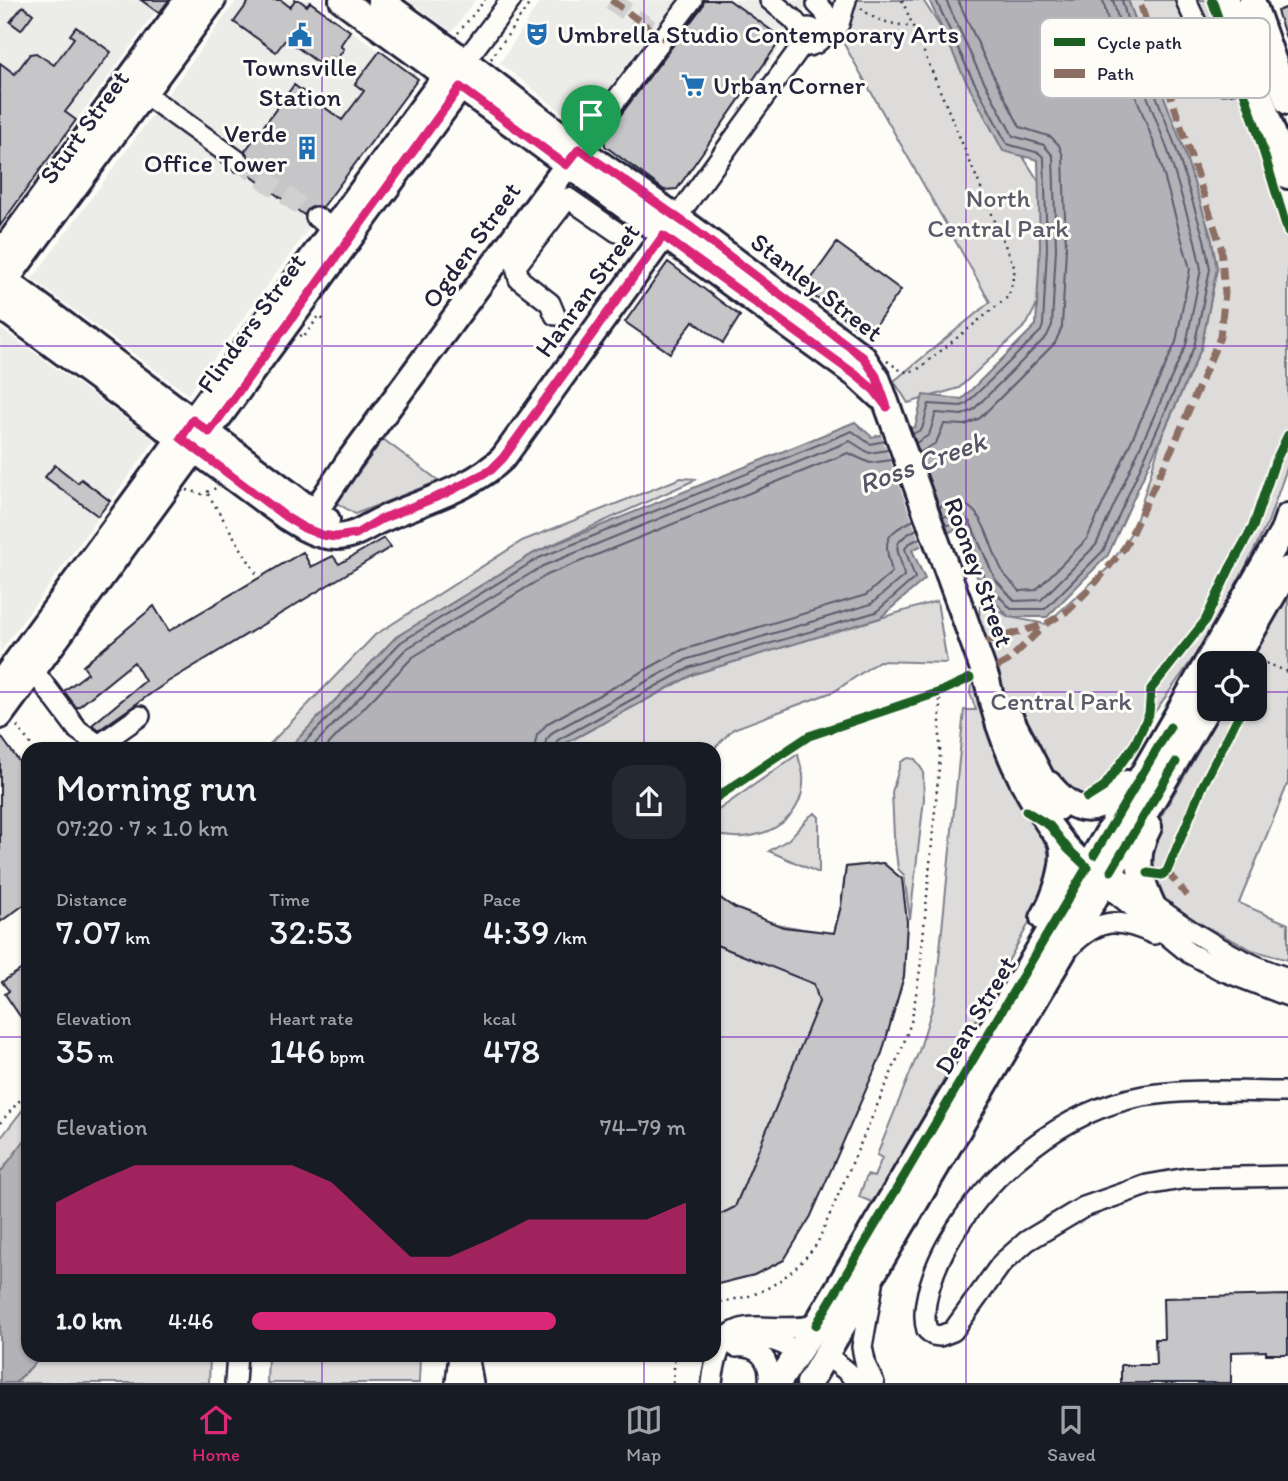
<!DOCTYPE html>
<meta charset="utf-8">
<style>
:root{--surface:#171b24;--page:#242831;--text:#f1f3f6;--muted:#9ea1a6;--line:#363941;--accent:#db2777}
body{margin:0;font-family:Itim,sans-serif;background:var(--page);color:var(--text);height:100vh;display:flex;flex-direction:column;font-size:26px;white-space:nowrap}
*{box-sizing:border-box;margin:0}
p{font-size:23px;color:var(--muted)}
.icon{flex:none;width:38px;height:38px;fill:none;stroke:currentColor;stroke-width:2;stroke-linecap:round;stroke-linejoin:round}
.map{position:relative;flex:1;overflow:hidden}
.drawer{position:absolute;left:21px;top:742px;width:700px;height:620px;display:flex;flex-direction:column;background:var(--surface);border-radius:21px;box-shadow:0 2px 5px #0004}
.drawer>*{flex:none}
.tools{position:absolute;left:1197px;top:651px;display:grid;gap:14px}
.tools a{display:grid;place-items:center;width:70px;height:70px;border-radius:14px;background:var(--surface);box-shadow:0 2px 5px #0004;font-size:35px}
.pin{position:absolute;display:grid;place-items:center;width:60px;height:60px;color:#fff;margin:-72px -30px;border-radius:50% 50% 50% 0;rotate:-45deg;box-shadow:0 0 7px #0007}
.pin .icon{rotate:45deg}
.round{display:grid;place-items:center;flex:none;width:74px;height:74px;border-radius:21px;background:var(--page)}
.summary{display:flex;align-items:center;justify-content:space-between;height:119px;padding:0 35px}
h1{font-size:38px;font-weight:600;line-height:52px}
.figures{display:grid;grid-template-columns:repeat(3,1fr);gap:10px;height:119px;padding:7px 35px}
.figures div{display:grid;align-content:center}
.figures b{font-size:35px;font-weight:600}
.figures small{font-size:19px;font-weight:400}
.figures p{font-size:19px}
.chart{height:196px;padding:14px 35px}
.chart p{display:flex;justify-content:space-between}
.chart svg{width:100%;height:126px;margin-top:7px;fill:var(--accent);opacity:.7}
ul{padding:0 35px;list-style:none;font-size:23px}
li{display:grid;grid-template-columns:112px 84px 1fr;align-items:center;height:52px}
li i{height:18px;border-radius:9px;background:var(--accent)}
.tab-bar{display:flex;justify-content:space-around;align-items:center;height:98px;border-top:2px solid var(--line);background:var(--surface);font-size:19px;color:var(--muted)}
.tab-bar a{display:grid;justify-items:center;gap:4px}
.tab-bar .selected{color:var(--accent)}
.map>svg:first-child{display:block}
.built{fill:#ecece9}
.green{fill:#dddcdb;stroke:#807f8b;stroke-width:2}
.water{fill:#b2b2b7;stroke:#787885;stroke-width:2}
.pier{fill:#fdfcf7}
.lines{fill:none;stroke-linecap:round;stroke-linejoin:round}
.shore{stroke:#5c5c6d;stroke-width:2}
.building{fill:#c6c6c8;stroke:#22223b;stroke-width:2}
.minor-tunnel{stroke:#d1d0d1;stroke-width:19;stroke-dasharray:19 10;stroke-linecap:butt}
.minor-casing{stroke:#22223b;stroke-width:24}
.major-casing{stroke:#22223b;stroke-width:30}
.path{stroke:#22223b;stroke-width:2.5;stroke-dasharray:2 5;stroke-linecap:butt}
.minor{stroke:#fdfcf7;stroke-width:19}
.major{stroke:#fdfcf7;stroke-width:24}
.quiet{stroke:#8d6e63;stroke-width:7;stroke-dasharray:14 7;stroke-linecap:butt}
.cycleway-casing{stroke:#fdfcf7;stroke-width:13}
.cycleway{stroke:#1b5e20;stroke-width:9}
.route-casing{stroke:#fff;stroke-width:14}
.route{stroke:#db2777;stroke-width:9}
.grid{fill:none;stroke:#7b2cbf;stroke-width:2;stroke-opacity:0.55}
.labels{text-anchor:middle;dominant-baseline:central;stroke-width:6;stroke-linejoin:round;paint-order:stroke}
.poi-label{font-size:26px;fill:#22223b;stroke:#fdfcf7;text-anchor:start}
.street-label{font-size:26px;fill:#22223b;stroke:#fdfcf7}
.park-label{font-size:26px;fill:#5a5a6b;stroke:#fdfcf7}
.water-label{font-size:28px;font-style:italic;fill:#545466;stroke:#fdfcf7}
.key{fill:#fdfcf7;stroke:#bbbbbf;stroke-width:2}
.key-label{font-size:19px;fill:#22223b}
</style>
<div class="map">
<svg width="1288" height="1383" viewBox="0 0 1288 1383">
<rect width="100%" height="100%" fill="#fdfcf7"/>
<filter id="ink" filterUnits="userSpaceOnUse"><feTurbulence type="fractalNoise" baseFrequency=".0143" numOctaves="2"/><feDisplacementMap in="SourceGraphic" scale="14" xChannelSelector="R" yChannelSelector="G"/><feConvolveMatrix kernelMatrix="1 2 1 2 8 2 1 2 1" color-interpolation-filters="sRGB"/></filter>
<g filter="url(#ink)">
<path class="built" d="M0 0H164L0 226Z
M237 0H309L418 79 188 394 32 279Z
M408 0H475L452 32Z
M541 0H810L780 47 677 190 662 192 500 63Z
M0 328 155 440 0 652Z"/>
<path class="green" d="M836 0H923L1050 199 1045 288 1027 324 959 388 908 403 894 381 990 302 836 30Z
M1128 0H1208L1285 204 1288 215V465L1268 522 1216 626 1100 789 1086 795C1075 793 1070 787 1063 778L1027 804C1046 839 1054 851 1046 892L892 1174 872 1202 859 1197 867 1175 874 1177 882 1158 877 1155 919 1051 935 999 964 710H976L970 693 981 599 1009 617 1046 624 1109 567 1134 528 1162 436 1201 349 1217 268 1211 237 1182 145Z
M383 439 439 481 355 514 337 503Z
M681 478 697 479 536 552 396 637 288 749H265L375 635 522 541Z
M1288 596V783L1239 903 1288 924V960L1252 950 1178 913 1160 897 1148 869 1152 832 1223 709H1255V663H1249Z
M937 601 947 663 879 661 835 691 733 729 714 749H555L694 674Z
M798 754C799 761 802 768 803 775 807 824 755 846 714 834V813Z
M908 758 915 759 923 771 924 799 910 919 904 875 898 869 894 836 892 792 901 762Z
M815 813 819 817V873L769 851 789 839 810 816Z
M883 863 902 879 907 922 904 976 882 1053 784 1260 754 1275 714 1285V892C744 923 793 928 834 933L841 906 846 867Z
M28 1103V1136L0 1173V1139Z
M43 1355H210L209 1383H15Z
M268 1355H420L419 1383H267Z"/>
<path class="water" d="M929 0H1128L1182 145 1211 237 1217 268 1201 349 1108 555 1047 617H1009L982 588 956 529 912 550 925 579 880 618 694 674 555 749H288L396 637 536 552 855 422 872 437 915 427 923 395 962 399 1036 325 1040 247 1038 160 1003 151 962 73Z
M28 1136V1354L43 1355 15 1383H0V1173Z"/>
<path class="pier" d="M909 425 949 535 922 548 880 432Z"/>
<g class="lines">
<path class="shore" d="M913 434 922 429 929 404 961 406 966 404 1041 331 1043 325 1047 248 1044 158 1039 153 1007 144 968 70 936 0
M916 443 929 435 936 413 962 415 973 410 1047 336 1052 325 1056 248 1053 156 1044 145 1013 136 976 66 946 0
M919 453 936 443 944 424 965 425 980 418 1055 343 1062 327 1066 248 1063 156 1059 145 1051 137 1020 127 986 61 958 0
M939 507C985 486 987 550 1005 575 1009 580 1015 586 1020 591L1036 590 1087 539 1176 342 1190 269 1158 154 1109 25 1103 0
M943 517 957 513 970 522 995 579 1015 601 1041 600 1096 545 1186 345 1201 269 1195 241 1168 151 1119 22 1113 0
M946 526 955 522 962 525 988 584 1011 609H1045L1103 551 1194 347 1210 269 1204 239 1176 148 1127 19 1122 0
M298 749 401 642 539 558 852 431 870 444 885 441
M310 749 406 649 543 566 850 441 869 453 888 450
M324 749 413 657 547 575 848 453 870 463 892 460
M534 749 537 735 548 723 682 650 866 595 892 572C884 541 882 535 914 520
M545 749 546 740 553 732 688 659 871 604 904 576C901 550 885 545 917 529
M554 749 558 740 691 667 876 612 915 578 905 549 908 544 920 538"/>
</g>
<path class="building" d="M141 0H169L159 13Z
M250 0H281L290 7 295 0H299L307 6 310 2 350 31 340 46 344 49 336 60 332 57 324 67 286 39 276 52 234 22Z
M704 0H729L782 38 677 189 664 190 605 146 604 137 702 7Z
M23 6 33 14 21 30 10 22Z
M1288 7V38H1286L1277 11Z
M76 27 111 52 65 112 76 120 0 226V63L15 74 30 54 36 53 54 65 74 38 70 35Z
M380 51 418 79 323 207 312 206 304 215 244 171 250 162 245 151 294 85 342 120 364 91 355 84Z
M837 243 901 290 868 335 804 289Z
M668 262 740 316 723 343 693 321 670 353 625 322Z
M55 465 78 483 81 479 110 501 98 516 45 477Z
M384 538 391 547 166 683 99 730 92 725 145 681 134 662 77 708 64 691 88 673 83 666 154 606 169 631 303 552 311 567 333 556 339 564Z
M0 735 28 774V902L0 922Z
M883 863 902 879 907 922 904 976 882 1053 811 1216 784 1260 754 1275 714 1285V1213L719 1215 735 1207 819 1002 814 984 714 944V894L735 908 783 927 834 933 841 906 846 867Z
M28 965V1028L5 994 9 991 2 982Z
M1288 1295V1354H1266V1351L1231 1352V1383H1121V1365H1156L1155 1339H1164L1163 1298Z"/>
<g class="lines">
<path class="minor-tunnel" d="M611 0 664 39
M238 161 316 217"/>
<g class="minor-casing">
<path id="minor" d="M770 0 793 19 802 30
M1186 0C1192 15 1201 31 1206 46 1208 54 1205 61 1207 69 1211 93 1239 81 1254 76
M817 4 824 11 829 22
M799 37a9 9 0 1 1 18 0a9 9 0 1 1-18 0Z
M815 44 839 24 846 0
M465 61 511 0
M145 94 238 161
M579 149 692 0
M316 217 333 229
M677 217 802 45
M555 315 550 303 519 279 516 266 568 198 617 232
M33 670 78 730 99 745 140 716
M1111 871C1165 915 1220 956 1288 978
M1103 883 1189 953 1221 970 1288 996
M1071 946C1100 917 1119 918 1154 934
M1288 1092C1240 1092 1191 1088 1143 1096 1062 1111 988 1172 948 1243 936 1264 919 1306 927 1330L933 1335 940 1336 953 1331 1002 1263 1027 1241 1084 1207 1147 1185 1187 1178 1288 1176
M873 1284 862 1347 866 1366 874 1383
M736 1337C757 1334 780 1341 798 1352
M736 1347C760 1345 771 1361 769 1383
M468 1354 473 1383
M826 1355 848 1372 857 1383
M235 1383 237 1354
M456 1383 459 1354
M712 1383C722 1299 763 1338 816 1325"/>
</g>
<g class="major-casing">
<path id="major" d="M342 0 856 375 880 397
M380 0 465 61 579 149 692 228 863 357 878 380 987 680C999 738 1024 794 1061 841 1073 857 1089 869 1103 883
M1227 0 1288 176
M1252 0 1288 102
M0 255 187 0
M0 276 315 513 327 520
M0 288 213 0
M0 306 286 517C302 527 317 537 336 537 355 537 365 527 381 520 422 501 470 490 503 458L677 217
M304 528 349 461 577 152
M1234 663 1288 569
M0 684 430 97 446 76 465 61
M0 716 451 100 460 87 465 61
M1011 719 1057 808
M1049 784C1078 819 1099 815 1127 783
M1149 827C1133 857 1139 875 1152 904
M1043 918C1054 899 1069 860 1060 840
M778 1383 816 1325 1145 770 1282 533 1288 516
M809 1383 1209 705"/>
</g>
<path class="path" d="M861 8C875 22 894 24 913 27
M458 33 485 0
M491 59 532 0
M300 335 303 338 319 316 325 321
M887 361 903 372 917 370 1009 296 1015 269 902 0
M1283 444 1288 446
M187 490 202 494 216 488
M208 494 259 578
M1266 663 1288 672
M17 726 34 749
M0 1123 28 1091
M714 1304C726 1300 740 1299 752 1295 780 1285 799 1266 817 1244L902 1048 912 1019 920 970 940 757V692
M673 1383 675 1354"/>
<use href="#minor" class="minor"/>
<use href="#major" class="major"/>
<path class="quiet" d="M611 0 664 39
M986 642 1046 624 1069 610 1097 581 1125 547 1176 440 1220 337 1225 293 1221 247 1139 0
M997 667 1008 661 1044 626
M1167 871 1187 896"/>
<g class="cycleway-casing">
<path id="cycleway" d="M1212 0 1256 127 1288 232
M1087 798 1103 788 1135 744 1149 714 1151 689 1205 621 1230 568 1253 527 1275 462 1288 435
M714 799 809 736 940 692 970 678
M1094 855 1170 727
M1111 871 1176 762
M1148 873 1162 875 1167 871 1203 785 1242 709
M816 1325 1087 867 1068 849 1050 826 1026 811"/>
</g>
<use href="#cycleway" class="cycleway"/>
</g>
</g>
<g class="lines" filter="url(#ink)">
<g class="route-casing">
<path id="route" d="M460 87 566 165 579 149 692 228 863 357 876 376 887 407 874 390 856 375 663 236 503 458 491 470 444 494 379 520 356 534 336 537 322 535 304 528 286 517 181 438 193 420 209 432Z"/>
</g>
<use href="#route" class="route"/>
</g>
<path class="grid" d="M322 0V749M644 0V749M966 0V1383M0 346H1288M0 692H1209M1255 692H1288M0 1037H28M714 1037H1288M322 1354V1383M644 1354V1383"/>
<defs>
<g id="theatre-bare" transform="scale(1.89)"><path d="M-5-5.5Q0-4 5-5.5V0Q5 5 0 6Q-5 5-5 0ZM-3.3-2.5H-1v1.5H-3.3ZM1-2.5H3.3v1.5H1ZM-2.8 1Q0 5.5 2.8 1Z" fill="#1f6fb2" stroke="#fdfcf7" stroke-width="2.5" paint-order="stroke"/></g>
<g id="civic-bare" transform="scale(1.89)"><path d="M-.6-6.5H3V-4.5H.6V-3L4-1V1h2V6H-6V1h2V-1L-.6-3ZM-1.2 2.5V6h2.4V2.5Z" fill="#1f6fb2" stroke="#fdfcf7" stroke-width="2.5" paint-order="stroke"/></g>
<g id="supermarket-bare" transform="scale(1.89)"><path d="M-6-5.5h2.5l.6 2H6L4.5 2H-2.5L-4.4-4H-6ZM-1.5 3.2a1.3 1.3 0 1 0 .1 0ZM3 3.2a1.3 1.3 0 1 0 .1 0Z" fill="#1f6fb2" stroke="#fdfcf7" stroke-width="2.5" paint-order="stroke"/></g>
<g id="building-bare" transform="scale(1.89)"><path d="M-4-6H4V6H1V3H-1V6H-4ZM-2.5-4.3h1.7v1.8h-1.7ZM.8-4.3h1.7v1.8H.8ZM-2.5-1h1.7V.8h-1.7ZM.8-1h1.7V.8H.8Z" fill="#1f6fb2" stroke="#fdfcf7" stroke-width="2.5" paint-order="stroke"/></g>
</defs>
<g fill-rule="evenodd">
<use href="#theatre-bare" x="537" y="34"/>
<use href="#civic-bare" x="300" y="35"/>
<use href="#supermarket-bare" x="693" y="85"/>
<use href="#building-bare" x="307" y="148"/>
</g>
<g class="labels">
<g class="poi-label">
<text x="557" y="34">Umbrella Studio Contemporary Arts</text>
<text x="300" y="67" text-anchor="middle">Townsville<tspan x="300" dy="30">Station</tspan></text>
<text x="713" y="85">Urban Corner</text>
<text x="287" y="133" text-anchor="end">Verde<tspan x="287" dy="30">Office Tower</tspan></text>
</g>
<g class="street-label">
<text transform="translate(84 127) rotate(-54)">Sturt Street</text>
<text transform="translate(471 245) rotate(-54)">Ogden Street</text>
<text transform="translate(817 287) rotate(38)">Stanley Street</text>
<text transform="translate(587 290) rotate(-54)">Hanran Street</text>
<text transform="translate(251 323) rotate(-54)">Flinders Street</text>
<text transform="translate(979 572) rotate(70)">Rooney Street</text>
<text transform="translate(975 1015) rotate(-59)">Dean Street</text>
</g>
<g class="park-label">
<text x="998" y="198">North<tspan x="998" dy="30">Central Park</tspan></text>
<text x="1061" y="701">Central Park</text>
</g>
<g class="water-label">
<text transform="translate(922 462) rotate(-20)">Ross Creek</text>
</g>
</g>
<rect x="1040" y="18" width="230" height="80" rx="10" class="key"/>
<rect x="1054" y="38" width="31" height="8" fill="#1b5e20"/>
<rect x="1054" y="69" width="31" height="9" fill="#8d6e63"/>
<g class="key-label">
<text x="1097" y="49">Cycle path</text>
<text x="1097" y="80">Path</text>
</g>
</svg>
<div class="tools">
<a><svg class="icon" aria-label="locate" viewBox="0 0 24 24"><circle cx="12" cy="12" r="6"/><path d="M12 2v4M12 18v4M2 12h4M18 12h4"/></svg></a>
</div>
<div class="pin" style="left:591px;top:157px;background:#1e9e55"><svg class="icon" aria-label="arrive" viewBox="0 0 24 24"><path d="M6 21V4h12l-3 4 3 4H6"/></svg></div>
<section class="drawer">
<div class="summary"><div><h1>Morning run</h1><p>07:20 · 7 × 1.0 km</p></div><a class="round"><svg class="icon" aria-label="share" viewBox="0 0 24 24"><path d="M12 15V3M7 8l5-5 5 5M5 13v7h14v-7"/></svg></a></div>
<div class="figures">
<div><p>Distance</p><b>7.07<small> km</small></b></div>
<div><p>Time</p><b>32:53</b></div>
<div><p>Pace</p><b>4:39<small> /km</small></b></div>
</div>
<div class="figures">
<div><p>Elevation</p><b>35<small> m</small></b></div>
<div><p>Heart rate</p><b>146<small> bpm</small></b></div>
<div><p>kcal</p><b>478</b></div>
</div>
<div class="chart"><p><span>Elevation</span>74–79 m</p>
<svg viewBox="0 0 160 44" preserveAspectRatio="none"><path d="M0 44V19L10 12L20 6L30 6L40 6L50 6L60 6L70 12L80 25L90 38L100 38L110 32L120 25L130 25L140 25L150 25L160 19V44z"/></svg>
</div>
<ul>
<li><b>1.0 km</b>4:46<i style="width:70%"></i></li>
</ul>
</section>
</div>
<nav class="tab-bar">
<a class="selected"><svg class="icon" aria-label="home" viewBox="0 0 24 24"><path d="M3 11l9-7 9 7M6 9v11h12V9"/></svg>Home</a>
<a><svg class="icon" aria-label="map" viewBox="0 0 24 24"><path d="M3 6l6-2 6 2 6-2v14l-6 2-6-2-6 2zM9 4v14M15 6v14"/></svg>Map</a>
<a><svg class="icon" aria-label="saved" viewBox="0 0 24 24"><path d="M7 4h10v16l-5-4-5 4z"/></svg>Saved</a>
</nav>
